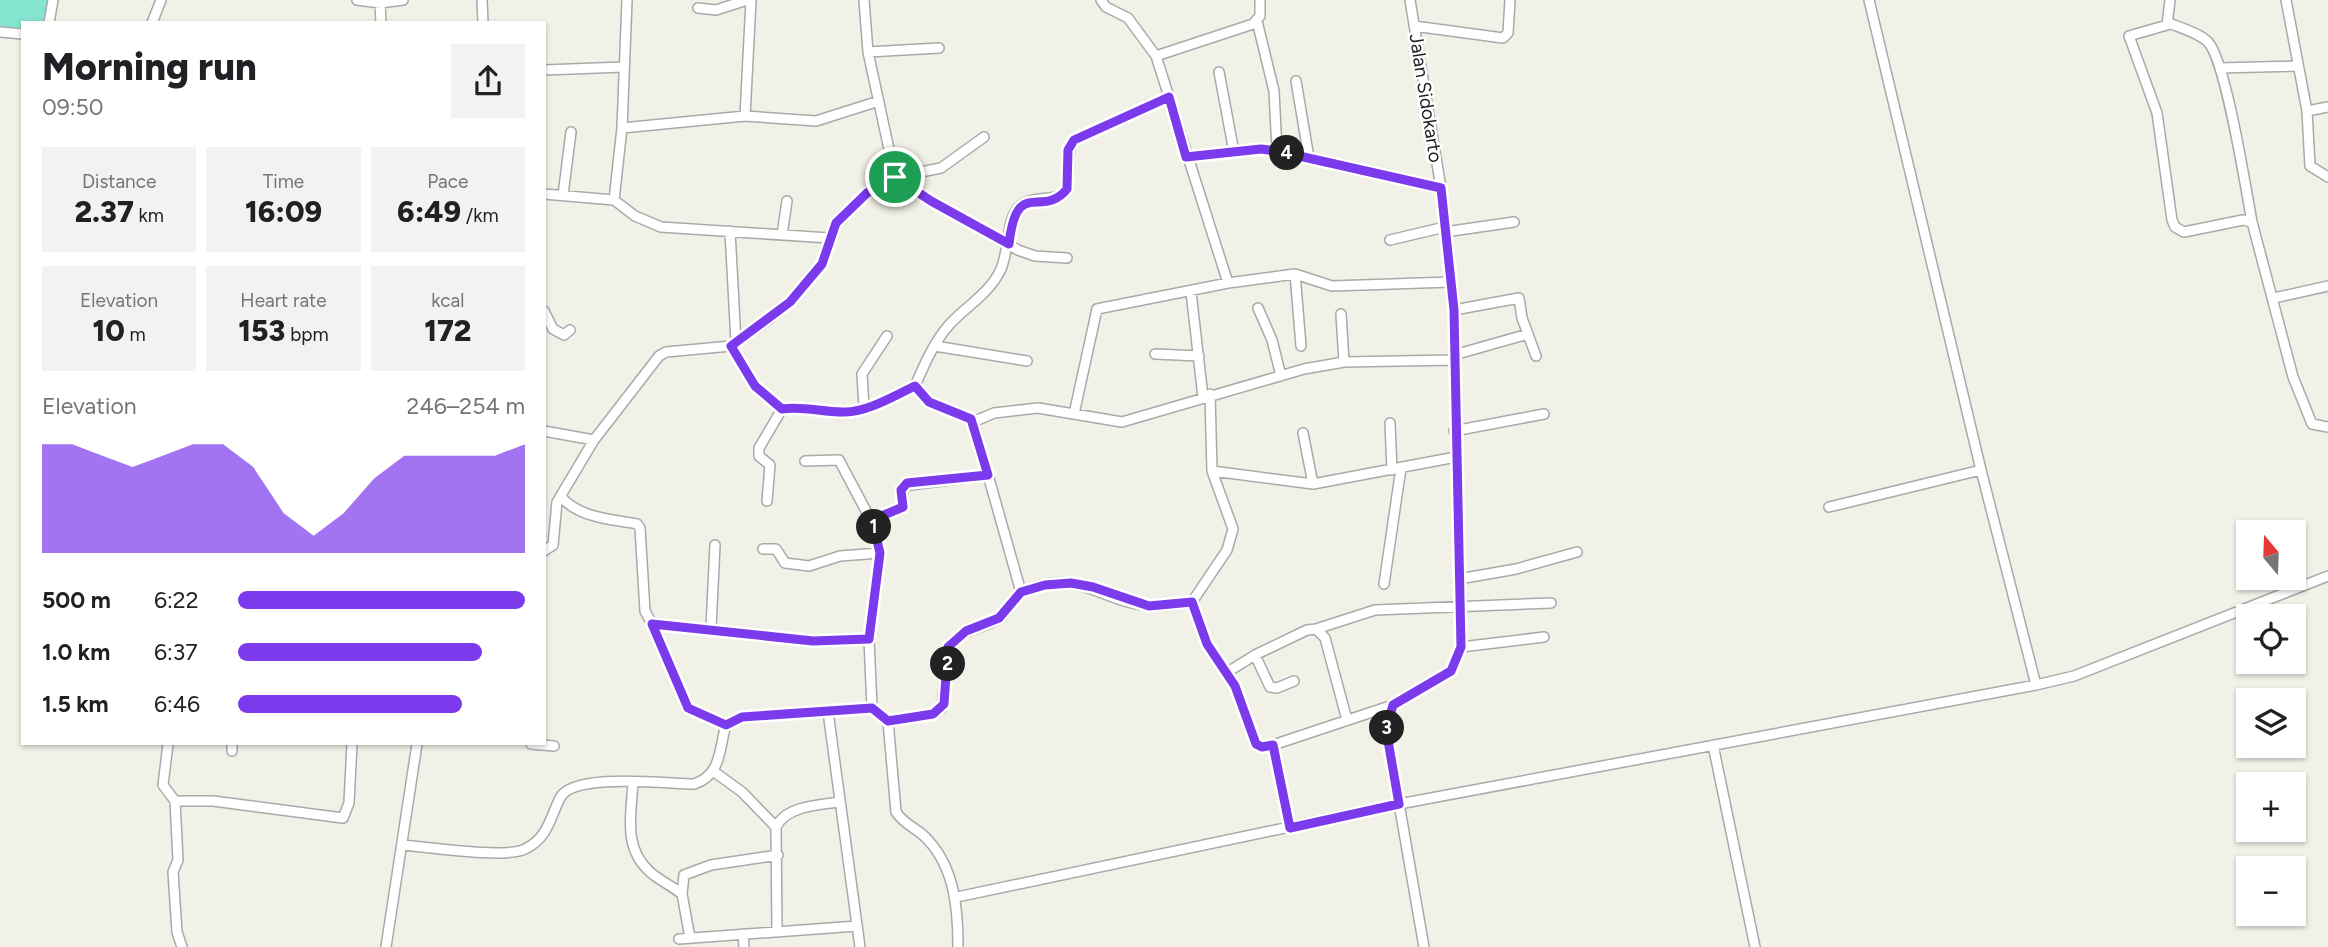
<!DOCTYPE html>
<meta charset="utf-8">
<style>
:root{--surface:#fff;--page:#f2f2f2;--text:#202124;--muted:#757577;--accent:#7c3aed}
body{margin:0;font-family:Figtree,sans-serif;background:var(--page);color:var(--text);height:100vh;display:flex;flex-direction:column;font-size:26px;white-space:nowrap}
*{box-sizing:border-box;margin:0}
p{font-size:23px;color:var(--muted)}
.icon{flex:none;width:38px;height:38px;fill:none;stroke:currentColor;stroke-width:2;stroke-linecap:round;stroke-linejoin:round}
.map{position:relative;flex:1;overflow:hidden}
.sheet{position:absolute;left:21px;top:21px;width:525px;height:724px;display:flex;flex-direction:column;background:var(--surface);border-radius:0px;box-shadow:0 2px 5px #0004}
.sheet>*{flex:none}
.needle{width:46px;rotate:341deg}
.buttons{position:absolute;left:2236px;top:520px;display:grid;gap:14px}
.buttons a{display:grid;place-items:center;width:70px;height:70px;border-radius:0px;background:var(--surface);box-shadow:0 2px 5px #0004;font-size:35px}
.pin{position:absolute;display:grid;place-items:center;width:60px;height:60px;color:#fff;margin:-30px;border:4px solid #fff;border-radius:50%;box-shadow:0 2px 7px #0007}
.km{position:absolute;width:35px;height:35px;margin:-18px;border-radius:50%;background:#222;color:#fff;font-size:19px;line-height:35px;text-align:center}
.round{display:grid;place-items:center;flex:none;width:74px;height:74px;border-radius:0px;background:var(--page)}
.headline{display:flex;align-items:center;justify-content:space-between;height:119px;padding:0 21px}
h1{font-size:38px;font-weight:800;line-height:52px}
.stats{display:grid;grid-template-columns:repeat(3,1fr);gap:10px;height:119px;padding:7px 21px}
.stats div{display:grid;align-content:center;border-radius:0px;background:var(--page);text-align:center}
.stats b{font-size:30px;font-weight:800}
.stats small{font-size:19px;font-weight:400}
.stats p{font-size:19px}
.chart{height:196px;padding:14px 21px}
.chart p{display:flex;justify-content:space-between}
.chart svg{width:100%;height:126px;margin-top:7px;fill:var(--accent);opacity:.7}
ul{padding:0 21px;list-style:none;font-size:23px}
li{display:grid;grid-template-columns:112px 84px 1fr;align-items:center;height:52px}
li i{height:18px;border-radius:9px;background:var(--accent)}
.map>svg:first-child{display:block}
.pitch{fill:#84e4cf}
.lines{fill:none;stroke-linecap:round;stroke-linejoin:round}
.minor-casing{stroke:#a9a9a9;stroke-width:12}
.minor{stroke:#fff;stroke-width:9}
.route-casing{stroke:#fff;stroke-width:14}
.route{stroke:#7c3aed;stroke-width:9}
.labels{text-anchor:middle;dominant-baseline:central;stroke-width:5;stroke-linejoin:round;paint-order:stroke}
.street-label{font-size:19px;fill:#222;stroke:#fff}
</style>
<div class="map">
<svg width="2328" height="947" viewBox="0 0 2328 947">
<rect width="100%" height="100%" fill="#f2f1e8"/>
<path class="pitch" d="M0 0H52L49 23H23V29L0 27Z"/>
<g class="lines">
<g class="minor-casing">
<path id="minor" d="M357 0 380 3 403 0
M482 0 483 23
M1101 0 1106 7 1128 18 1156 56 1228 283
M1869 0 1981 470 2036 685 2074 676 2328 576
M2170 0 2167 25 2129 36 2157 113 2172 220 2175 227 2184 232 2243 220 2252 222 2293 377 2312 424 2328 427
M2286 0 2307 111 2310 166 2328 177
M380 3 381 23
M698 8 716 10 747 0
M1257 21 1274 91 1277 151
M49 23 53 0
M152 23 161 0
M2169 23C2181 28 2199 33 2208 42 2226 61 2246 190 2252 222
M1414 26 1503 38 1508 33 1510 0
M0 32 23 34
M868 52 939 48
M1156 56 1253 24 1260 16V0
M2220 68 2298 66
M544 70 623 67
M1219 72 1234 152
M1296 81 1309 158
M1169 97 1074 140C1063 157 1074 180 1062 195 1050 200 1031 197 1021 205 1005 218 1010 252 1000 271 988 295 966 306 949 325 934 342 924 365 915 386L929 402 967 417 973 422 994 413 1038 408 1122 422 1304 369 1344 362 1454 360
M2307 111 2328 107
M745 116 751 0
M622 128 745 116 816 121 879 101
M1186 157 1261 149 1277 151 1441 188
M895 177 931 201 1018 250 1035 256 1067 258
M895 177 941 168 984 137
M544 194 614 200 635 216 661 227 829 238
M563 195 571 132
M614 200 622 128 627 0
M730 231 736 342
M1445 232 1514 222
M782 235 787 201
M1390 240 1445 227
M1295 274 1301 346
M1191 292 1203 397
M2274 298 2328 286
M1258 308 1272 340 1281 376
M1454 310 1519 298 1522 318 1536 356
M544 311 553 329 564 335 570 330
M1341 314 1344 362
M731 346 755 385 782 409C804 406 821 412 843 412 866 413 894 396 915 386
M935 346 1027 361
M1155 354 1199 356
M1454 355 1528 334
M1210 394 1212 471 1233 529 1227 550 1192 602 1207 644 1235 686 1256 744 1262 747 1273 745 1393 705 1451 671 1461 647 1454 310 1441 188 1410 0
M864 408 862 374 887 336
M1074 414 1097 309 1228 283 1295 274 1332 286 1451 282
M973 422 988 475
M1390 423 1392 470
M544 431 594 440
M1454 431 1544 414
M1303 433 1313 484
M805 461 839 460 873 524
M1212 471 1313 484 1456 457
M561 497C580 518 610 519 637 524L640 528 645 611 652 624 813 641 869 639
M767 501 770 465 759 456V448L782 409
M1829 507 1981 470
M763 549H776L785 563 809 566 840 556 880 553
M544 551 553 545 557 502 594 440 659 356 666 352 731 346 768 320 790 302 822 264 836 223 867 193 895 177 868 52 864 0
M1459 579 1516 569 1577 552
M1384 584 1401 468
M652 624 688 708 726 725
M711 628 715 545
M1316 629 1375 610 1551 603
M1461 647 1544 637
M1255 655 1270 687 1277 688 1294 681
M1226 673 1255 655 1307 630 1316 629 1325 638 1347 720
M1393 705 1386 729 1424 947
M872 708 869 639 880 553 873 524 879 517 903 507V486L988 475 1021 592
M828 712 860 947
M888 721 933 714 942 708 948 647C962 629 981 629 999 619 1009 612 1013 596 1024 591 1076 567 1102 602 1149 606 1162 607 1178 604 1192 602
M168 744 163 785 175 801
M531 744 554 746
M1273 745 1290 828
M1713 745 1755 947
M232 751V744
M713 771 742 792 776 827 777 932
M633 783C631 815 623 848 650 872 659 880 672 886 682 894
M175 801H213L343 818 349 803 352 744
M175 801 178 860 173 872 177 932 182 947
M776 827C786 806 818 805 839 802
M403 845C428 847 506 859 525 849 548 838 550 818 560 798 573 772 668 784 694 784 722 775 719 748 726 725L742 717 872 708 888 721 896 812C904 825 919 829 928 840 955 869 958 910 958 947
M957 897 1399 804 2036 685
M743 934 744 947
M690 938 682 894 684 875 711 865 778 855
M679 939 857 926
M386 947 417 744"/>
</g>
<use href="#minor" class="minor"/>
</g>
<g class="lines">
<g class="route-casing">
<path id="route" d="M1169 97 1186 157 1261 149 1277 151 1441 188 1454 310 1461 647 1451 671 1393 705 1386 729 1399 804 1290 828 1273 745 1262 747 1256 744 1235 686 1207 644 1192 602 1149 606 1093 587 1071 583 1045 585 1021 592 999 618 966 631 948 647 944 704 933 714 888 721 872 708 742 717 726 725 688 708 652 624 813 641 869 639 880 553 873 524 879 517 903 507 901 490 907 483 988 475 971 419 929 402 915 386C894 396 866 413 843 412 821 412 804 406 782 409L755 386 731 346 790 302 822 264 836 223 867 193 895 177 931 201 1009 244C1017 175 1042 220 1067 189L1068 150 1074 140Z"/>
</g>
<use href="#route" class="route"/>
</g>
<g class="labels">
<g class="street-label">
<text transform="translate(1426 98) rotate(81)">Jalan Sidokarto</text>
</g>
</g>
</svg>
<div class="buttons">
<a><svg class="needle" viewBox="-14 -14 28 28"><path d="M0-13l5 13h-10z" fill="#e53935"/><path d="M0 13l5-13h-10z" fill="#757577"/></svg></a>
<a><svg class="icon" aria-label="locate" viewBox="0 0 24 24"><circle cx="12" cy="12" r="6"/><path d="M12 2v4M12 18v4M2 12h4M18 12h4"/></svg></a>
<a><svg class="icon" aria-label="layers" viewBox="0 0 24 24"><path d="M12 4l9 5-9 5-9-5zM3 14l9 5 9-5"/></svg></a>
<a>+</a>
<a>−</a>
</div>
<div class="pin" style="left:895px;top:177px;background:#1e9e55"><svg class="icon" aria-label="arrive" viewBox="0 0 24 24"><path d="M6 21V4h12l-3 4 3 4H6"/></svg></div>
<b class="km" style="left:874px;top:527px">1</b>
<b class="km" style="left:948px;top:664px">2</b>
<b class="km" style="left:1387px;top:728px">3</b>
<b class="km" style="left:1287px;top:153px">4</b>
<section class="sheet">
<div class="headline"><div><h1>Morning run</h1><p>09:50</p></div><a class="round"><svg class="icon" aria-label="share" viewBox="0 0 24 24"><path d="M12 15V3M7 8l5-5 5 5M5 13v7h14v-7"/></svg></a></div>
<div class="stats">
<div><p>Distance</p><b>2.37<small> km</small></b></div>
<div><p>Time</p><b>16:09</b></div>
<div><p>Pace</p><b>6:49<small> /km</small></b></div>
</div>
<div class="stats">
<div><p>Elevation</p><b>10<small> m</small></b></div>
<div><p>Heart rate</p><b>153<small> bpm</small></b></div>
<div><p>kcal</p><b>172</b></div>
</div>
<div class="chart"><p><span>Elevation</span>246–254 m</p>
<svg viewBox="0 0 160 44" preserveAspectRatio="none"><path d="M0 44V6L10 6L20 10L30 14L40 10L50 6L60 6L70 14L80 30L90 38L100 30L110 18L120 10L130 10L140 10L150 10L160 6V44z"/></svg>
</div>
<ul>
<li><b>500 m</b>6:22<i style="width:100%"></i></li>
<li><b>1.0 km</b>6:37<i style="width:85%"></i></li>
<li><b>1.5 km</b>6:46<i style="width:78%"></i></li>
</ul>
</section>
</div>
